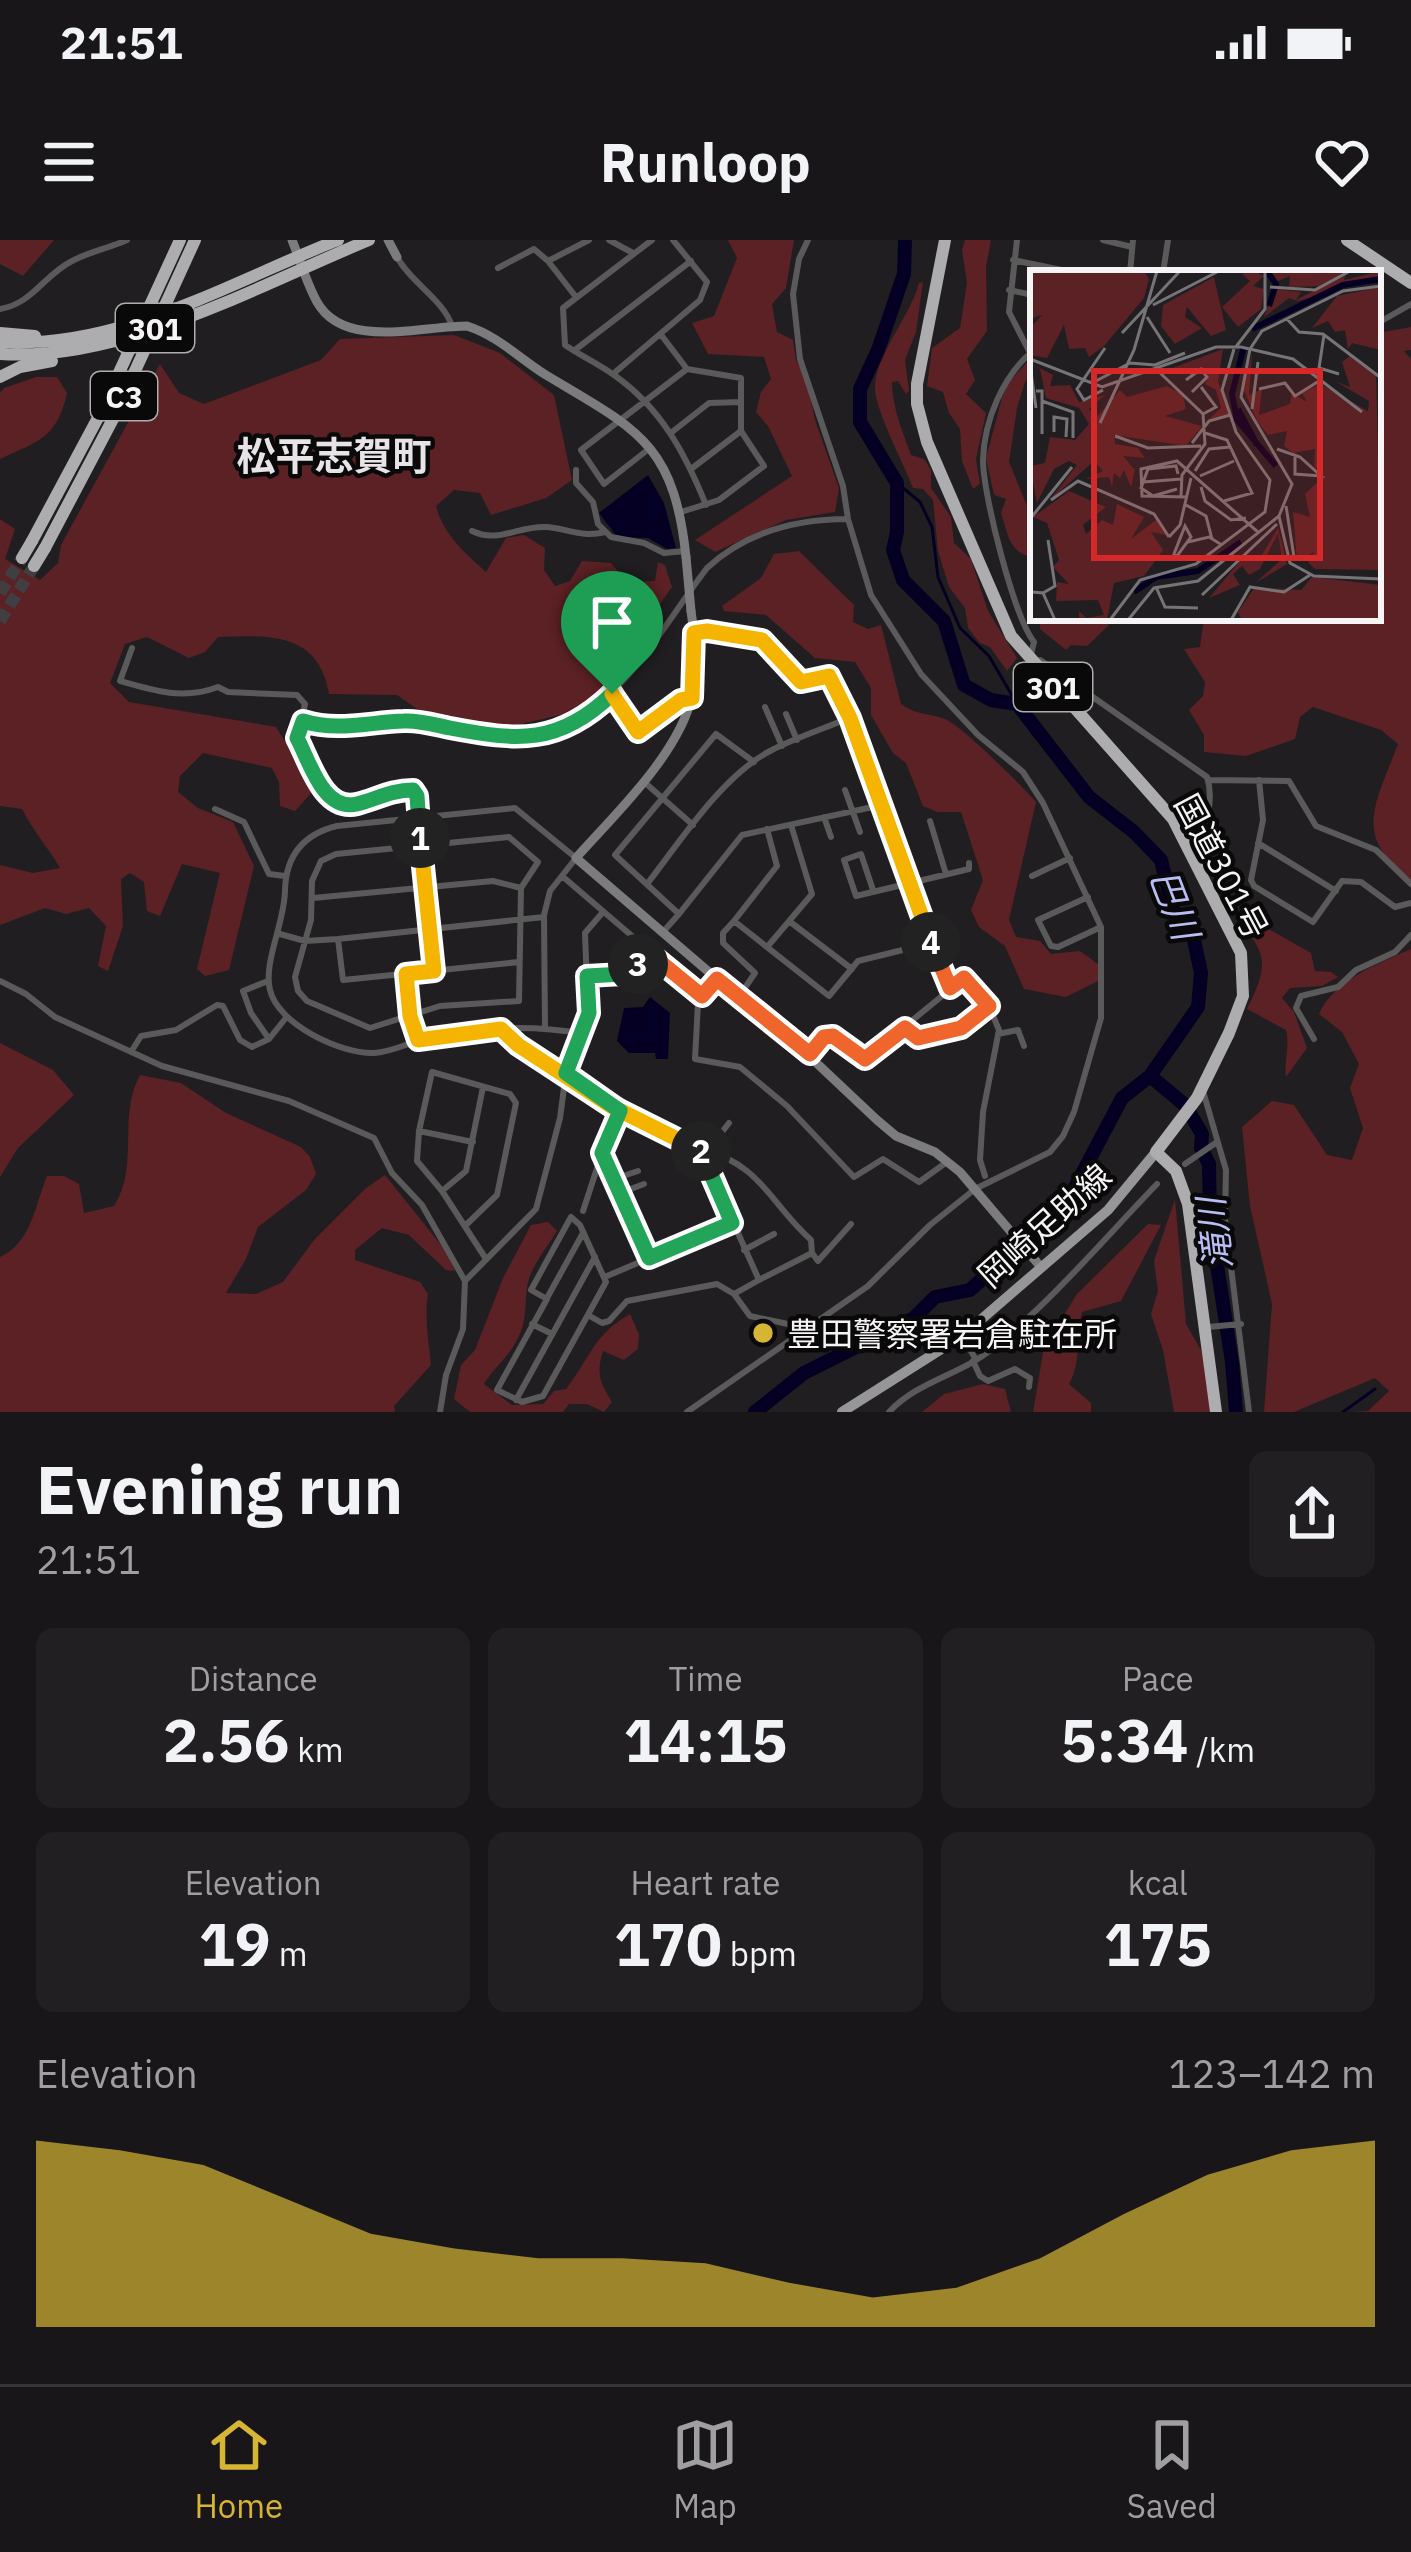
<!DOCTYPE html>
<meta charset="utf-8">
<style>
:root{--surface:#191619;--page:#221f22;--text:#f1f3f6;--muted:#9f9fa2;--line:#373538;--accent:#d6b534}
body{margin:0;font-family:"IBM Plex Sans","Noto Sans JP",sans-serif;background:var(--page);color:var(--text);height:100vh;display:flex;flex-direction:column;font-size:45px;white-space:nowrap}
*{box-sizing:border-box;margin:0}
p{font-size:39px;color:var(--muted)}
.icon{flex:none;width:66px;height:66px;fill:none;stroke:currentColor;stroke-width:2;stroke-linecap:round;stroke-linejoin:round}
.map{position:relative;height:1172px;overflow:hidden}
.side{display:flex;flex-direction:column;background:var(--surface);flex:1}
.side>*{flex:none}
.pin{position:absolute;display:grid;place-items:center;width:102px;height:102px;color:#fff;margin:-123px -51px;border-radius:50% 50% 50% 0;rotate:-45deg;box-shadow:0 0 12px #0007}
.pin .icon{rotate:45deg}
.km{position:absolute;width:60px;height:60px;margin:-30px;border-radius:50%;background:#222;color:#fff;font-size:33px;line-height:60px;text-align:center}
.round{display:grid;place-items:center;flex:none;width:126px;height:126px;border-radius:18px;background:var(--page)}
.summary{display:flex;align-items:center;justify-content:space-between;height:204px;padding:0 36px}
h1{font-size:66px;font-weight:800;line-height:90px}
.figures{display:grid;grid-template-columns:repeat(3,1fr);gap:18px;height:204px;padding:12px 36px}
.figures div{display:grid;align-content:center;border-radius:18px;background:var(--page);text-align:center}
.figures b{font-size:60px;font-weight:800}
.figures small{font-size:33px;font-weight:400}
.figures p{font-size:33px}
.chart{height:336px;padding:24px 36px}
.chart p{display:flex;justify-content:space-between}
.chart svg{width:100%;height:216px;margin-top:12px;fill:var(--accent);opacity:.7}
.status{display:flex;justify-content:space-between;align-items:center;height:84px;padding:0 60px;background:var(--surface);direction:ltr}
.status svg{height:33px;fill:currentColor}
header{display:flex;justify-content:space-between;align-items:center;height:156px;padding:0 36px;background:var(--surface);font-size:54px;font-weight:800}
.tabs{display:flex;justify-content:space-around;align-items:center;height:168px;border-top:3px solid var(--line);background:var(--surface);font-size:33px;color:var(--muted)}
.tabs a{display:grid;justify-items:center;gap:6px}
.tabs .on{color:var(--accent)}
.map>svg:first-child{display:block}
.green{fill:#5b2124}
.water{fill:#050023}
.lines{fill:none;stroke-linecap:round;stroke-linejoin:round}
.stream{stroke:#050023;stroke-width:3}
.river{stroke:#050023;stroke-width:14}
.highway-tunnel{stroke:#413e41;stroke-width:12;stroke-dasharray:12 6;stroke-linecap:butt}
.street{stroke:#5a5a5b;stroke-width:6}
.secondary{stroke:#7c7b7d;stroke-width:9}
.primary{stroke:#969598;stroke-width:10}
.highway{stroke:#adacaf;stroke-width:12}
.secondary-bridge{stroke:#7c7b7d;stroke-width:9}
.highway-bridge{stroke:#adacaf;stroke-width:12}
.split-1-casing{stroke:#fff;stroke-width:24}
.split-2-casing{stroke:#fff;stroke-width:24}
.split-3-casing{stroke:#fff;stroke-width:24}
.split-4-casing{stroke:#fff;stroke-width:24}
.split-5-casing{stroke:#fff;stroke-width:24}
.split-1{stroke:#22a559;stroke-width:15}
.split-2{stroke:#f5b400;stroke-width:15}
.split-3{stroke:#22a559;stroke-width:15}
.split-4{stroke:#f0652b;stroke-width:15}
.split-5{stroke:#f5b400;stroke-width:15}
.poi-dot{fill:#d6b534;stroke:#0a090a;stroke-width:4.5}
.labels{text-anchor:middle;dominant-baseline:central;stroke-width:9;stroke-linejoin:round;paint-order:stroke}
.shield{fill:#0a090a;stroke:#afaeae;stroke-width:3}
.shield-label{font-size:30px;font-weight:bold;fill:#f6f4f5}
.street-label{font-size:33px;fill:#f6f4f5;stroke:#0a090a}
.poi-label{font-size:33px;fill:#f6f4f5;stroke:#0a090a;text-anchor:start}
.water-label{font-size:36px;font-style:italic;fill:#b9bdf3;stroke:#0a090a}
.quarter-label{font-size:39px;font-weight:bold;fill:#e7e3e6;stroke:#0a090a}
.inset-river{fill:none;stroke:#050023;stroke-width:6}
.inset-road{fill:none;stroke:#767476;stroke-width:3}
.view{fill:#d62828;fill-opacity:0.15;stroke:#d62828;stroke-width:6}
.inset-edge{fill:none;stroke:#f6f4f5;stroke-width:6}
</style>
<div class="status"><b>21:51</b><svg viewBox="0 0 49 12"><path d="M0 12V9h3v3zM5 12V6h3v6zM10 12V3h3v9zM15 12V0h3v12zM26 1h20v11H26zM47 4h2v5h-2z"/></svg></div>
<header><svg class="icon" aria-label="menu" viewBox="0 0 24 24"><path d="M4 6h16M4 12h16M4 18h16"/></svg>Runloop<svg class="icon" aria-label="heart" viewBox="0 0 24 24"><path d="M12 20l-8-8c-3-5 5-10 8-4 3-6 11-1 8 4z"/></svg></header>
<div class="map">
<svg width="1411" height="1172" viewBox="0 0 1411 1172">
<rect width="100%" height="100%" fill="#211e21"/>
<path class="green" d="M0 0H54L23 36 0 24Z
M728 0H794L786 48 772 64 777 92 793 100 796 120 806 137 815 180 839 248 835 272 786 280 715 312 695 300 792 236 768 186 756 172 761 152 771 139 764 117 708 114 692 83 714 76 737 18Z
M965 0H991L986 27 987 91 967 119 975 140 966 154 986 173 976 219 980 244 973 249 962 221 960 189 949 173 943 152 927 146 932 108 960 88 967 43 962 10Z
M923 42 916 92 905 120 909 151 906 154 898 141 892 142C892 167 903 193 911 215L924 219 931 230V248L951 277 954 303 971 319 988 371 1017 418 1007 431 990 407 980 403 968 388 965 368 949 347 938 311 933 260 923 249 913 248C904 224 876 172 875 149 873 119 911 75 919 43Z
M1411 87V110L1404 111 1411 119V639C1350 597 1377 561 1398 504L1381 490 1313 467 1300 477 1295 499 1246 516 1204 512V495L1189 470 1203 456 1205 442 1184 409 1200 407 1204 378H1378V93Z
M454 95 500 113 554 155 572 240 546 258 491 275 480 253 454 250 436 266C443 294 465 313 486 332L506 298 524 295 545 308 544 330 555 346 570 341 582 321 611 323 627 342 655 341 658 322 665 325 672 347 598 452 577 471 504 488 420 471 397 455 329 454C319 392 269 395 218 397L205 412 189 418 147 397 125 404 110 443 129 462 276 487 315 549 295 571 280 566 279 542 272 528 203 513 180 536 178 552 198 568 233 582 254 626 229 730 205 736 197 729 220 633 182 624 160 676 147 671 144 642 130 633 121 639 123 686 108 731 98 726 106 686 89 668 66 674 45 668 0 685V625L33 633 60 628C48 607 33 591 22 569L0 566V279L15 289 5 319 40 340 58 323 61 305 160 124 179 153 204 164 321 120 340 99Z
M1033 116V131L1025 142 1017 168 1009 222 1033 280V317C1008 313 1008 293 1001 273L1006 259 994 255 986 218 1002 158 1008 143Z
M36 137H57L67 153C57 198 39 201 0 219V153L4 148Z
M799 311 854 365 853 382 868 389 881 385 901 464C917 475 928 473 945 479 961 485 1023 547 1036 562L1009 680 1016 697 1040 701 1051 714 1080 711 1098 724V741L1066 757 1024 749 1005 706 979 687 971 670 983 640 961 572H937L923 566 906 523 893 513 871 475V448L855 422 815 418 766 375 724 371 722 366 761 338 774 314Z
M1040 378H1105L1109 385 1087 406 1071 405 1066 410 1040 389Z
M1244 675 1311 713 1315 731 1331 732 1338 737 1322 746 1290 748 1282 758 1294 772 1307 808 1286 837C1284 821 1290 805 1286 790L1247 769C1264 734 1272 715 1241 686Z
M1411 709V1172H1352L1368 1171 1389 1151 1375 1138 1294 1172H1264L1272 1064 1250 966 1242 887 1272 861 1294 865 1327 915 1352 920 1363 888 1350 848 1359 824 1342 792 1319 774C1333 741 1379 723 1411 709Z
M0 803 53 830 74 855 18 908 0 937Z
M140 835 181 843 226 873 301 907 310 917 316 934 306 950 258 987 246 1019 226 1053 256 1054 283 1042 314 1000 366 948 385 935 445 1010 455 1031 446 1030 409 995 382 988 355 1010V1020L420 1042 428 1054C424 1077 429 1101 431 1125L394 1166 395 1172H0V1017C32 1002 35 965 47 936H64L79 944 84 973 114 966C140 925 117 877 140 835Z
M1175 959 1186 1084 1201 1110 1206 1130 1210 1172H1174L1163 1110 1151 1074 1158 1051 1154 1021Z
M548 982 557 991C547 1007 533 1024 528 1042 524 1061 528 1079 518 1098 509 1117 494 1127 484 1144L512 1165 543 1164 554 1151 566 1149C590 1118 593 1095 630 1074L639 1094 638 1109 624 1120 603 1111C596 1133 600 1143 612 1162L604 1172 587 1164H569L563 1172H470L454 1159 461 1125 475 1110 503 1038 531 985Z
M1148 984 1161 985 1121 1061 1082 1072C1075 1097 1082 1122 1069 1144L1091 1163V1172H1033L1044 1107 1077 1054Z
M983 1144 1005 1149 1011 1172H922L944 1154Z"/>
<path class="water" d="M648 235 664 263 676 308 667 309 648 298 617 297 599 273Z
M650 757 670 773 668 819H656L655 813H629L617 801 624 768 643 767Z"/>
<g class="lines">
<path class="stream" d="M897 243 920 262 932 287 938 337 960 388 989 416 1017 464
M1343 1172 1375 1149"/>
<path class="river" d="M1150 836 1185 865 1202 894 1201 908 1209 924 1210 980 1232 1122 1236 1172
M755 1172 804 1133 914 1078 935 1057 970 1050 1012 1012 1056 983 1122 858 1150 836 1198 767 1201 733 1191 686 1174 673 1161 620 1134 592 1089 557 1017 464 991 460 964 445 944 381 903 340 893 310 897 292V243L860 182V149L878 110 904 34 905 0"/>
<path class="highway-tunnel" d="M0 353 22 318
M0 381 34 326"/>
<path class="street" d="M609 0 633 13
M652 0 563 68 565 105C581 116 599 124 614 135 661 168 685 213 706 265
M1017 0 1009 72 1030 113
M1103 0 1132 7
M397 17C411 43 443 59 452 86
M1013 20 1076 33
M498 28 534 9 548 21
M1130 33 1133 0
M1163 33 1168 0
M1009 50 1033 55
M576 57 548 21 589 0
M0 69C32 64 44 35 72 21 89 12 109 8 127 0
M1378 83 1411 64
M662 96 687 129 741 138V191L764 226 719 260 681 272
M575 110 691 21
M613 134 700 60 707 42 673 0
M672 192 709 163 741 162
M650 208 604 244 581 210 687 129
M691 229 741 191
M576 230V243L593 262 598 284 611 297 644 303 664 313 686 311
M472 291C499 304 519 285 547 287 569 289 582 298 605 292
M694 393 707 391 762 400 801 442 829 436 849 478 950 748
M132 408 120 441C154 451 184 460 218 447L228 452 297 455 305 464 297 498C310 522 323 572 357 564 378 559 391 550 413 550L417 556 434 731
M1031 414 1034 402C1014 376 983 255 983 220 984 181 1003 135 1033 111
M1037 423 1040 420 1207 537C1214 560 1208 590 1188 604
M612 454 638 492 681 460 692 458
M765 467 782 506
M786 474 797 500
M303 481C341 492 375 477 413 481 446 485 480 500 514 499 606 497 657 393 707 328 747 291 796 279 848 279
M754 522 716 494 615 615 679 674 742 595 882 565
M1208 540 1289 541 1316 586 1376 610 1411 644
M1259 540 1263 580 1251 640 1254 646 1313 682 1342 641 1361 642 1395 667 1411 663
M643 541 693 585
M845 550 860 592
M215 569 244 582 269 634 285 636
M824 577 831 597
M930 581 946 634
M767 589 777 626 734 681 829 756 858 721 931 703
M509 597 538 622 521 648 519 761 440 766 370 788 307 761 298 751 295 737 311 680 312 641 321 621 336 614Z
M1258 603 1336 651
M562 636 702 756
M1032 636 1070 618
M647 644C680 602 722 536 770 511 795 498 823 489 849 478
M873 650 861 614 844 620 856 656 969 629V623
M1088 657 1038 680 1051 706 1058 707 1101 687
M313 658 493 641 521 648
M734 681 723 693V703L755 733 740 755
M789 681 852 729
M663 692 679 674
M280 694 305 701 338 699 544 677
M338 699 343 740 519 722
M768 706 812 654 791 585
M406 734 410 777 418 800
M587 736 631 731 647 713
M716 740 698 763 695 819 740 827 787 866 854 937 883 919 919 942 947 922
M0 741 26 754 55 777 162 826 289 861 374 898 392 933 422 965 465 1041 463 1089 446 1135 440 1172
M268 741 243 751 251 773 269 799
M545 787 544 675 550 651 576 618 515 568 337 586C304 594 286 615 285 650 285 682 263 722 270 750 278 784 340 814 374 813 395 812 415 799 436 796 484 787 535 785 583 794
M502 790 518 805 611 866 700 908 759 1040 734 1054
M998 794 1018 790 1024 806
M1314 799 1296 768 1301 756 1338 747 1356 730 1395 712 1411 695
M131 812 141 796 176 790 217 765 223 766 240 800 252 807 269 799 285 779
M810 814 825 797H834L865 819 964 738 989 766 961 788 918 798 906 788
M1203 851 1226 930 1225 979 1249 1172
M620 871 602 912 649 1018
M419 891 473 902
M700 908C763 926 768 961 811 1000L812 1013
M708 910 729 883
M1185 924 1217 902
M985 936 980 920 983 872 999 790 989 766
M614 939 638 931
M442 951 466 931 483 847
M620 953 644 944
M583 971 601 916
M571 977 580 985 606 1042 543 1156 522 1162 497 1150 547 1059 531 1050Z
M466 985 497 955 516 863 510 854 432 832 419 891 417 921 442 951 486 1019
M744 1010 774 994
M607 1036 732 983
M759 1040 812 1013 818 1021 851 984
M465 1041 536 969 560 878 566 833 588 773 585 693 603 672
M547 1058 583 993
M588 1075 602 1083 609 1081 627 1061 717 1044 734 1054 750 1076 788 1084 799 1092
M532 1084 552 1094
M1208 1087 1241 1084
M963 1097 976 1120
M973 1121 980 1136 988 1141 1015 1129 1030 1138 1029 1147
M516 1160 595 1017
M687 1172 868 1046 930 985 975 949 1050 912 1063 896 1074 872 1101 778V687L1043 563 1023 532 978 495 921 434 871 355 848 279 843 246 800 119 793 54 799 19 808 0
M889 1172C918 1141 960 1135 992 1109 1052 1061 1103 1000 1157 944"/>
<path class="secondary" d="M292 0C300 20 306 42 317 62 344 110 421 86 467 86 498 96 519 118 546 135 636 189 674 202 686 317
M388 0 397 17
M691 371C695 398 698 429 692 456 679 514 615 574 576 618L717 739 773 782 877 880 896 896 935 912 960 932 1040 1026"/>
<path class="primary" d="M842 1172 962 1096 1108 970 1156 912"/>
<path class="highway" d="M945 0 917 144V164L927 202 1011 396 1173 579 1241 713 1243 756 1229 793 1197 858 1156 912 1176 931 1188 964 1216 1172
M1347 0 1411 43
M0 93 35 96
M0 102C121 109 228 43 338 0
M0 114C122 122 257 46 369 0
M0 137 20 127 52 121
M22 318 32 301
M34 326 45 308"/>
<path class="secondary-bridge" d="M686 317 691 371"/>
<path class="highway-bridge" d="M32 301 100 174 180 0
M45 308 113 179 195 0"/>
</g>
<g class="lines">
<g class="split-1-casing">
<path id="split-1" d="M420 598 417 556 413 550C391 550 377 559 357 564 323 572 310 522 297 498L303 481C338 492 369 482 404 481 419 480 435 485 450 488 518 501 559 505 612 454"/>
</g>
<g class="split-2-casing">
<path id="split-2" d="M420 598 434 731 406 734 410 776 418 800 501 789 518 805 611 866 701 911"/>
</g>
<g class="split-3-casing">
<path id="split-3" d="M638 724 623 734 587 736 589 773 566 833 620 871 602 913 649 1018 732 983 701 911"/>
</g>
<g class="split-4-casing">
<path id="split-4" d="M638 724 648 712 702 756 717 739 810 814 824 797 833 796 865 819 905 788 918 798 961 788 989 766 964 738 950 748 931 702"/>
</g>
<g class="split-5-casing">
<path id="split-5" d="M612 454 638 492 681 460 692 458 694 393 707 391 762 400 801 442 829 436 850 478 931 702"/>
</g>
<use href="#split-1" class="split-1"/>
<use href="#split-2" class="split-2"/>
<use href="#split-3" class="split-3"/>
<use href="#split-4" class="split-4"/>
<use href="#split-5" class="split-5"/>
</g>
<circle class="poi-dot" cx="763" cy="1093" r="12"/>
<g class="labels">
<g class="shield">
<rect x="116" y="64" width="78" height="48" rx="9"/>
<rect x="91" y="132" width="66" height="48" rx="9"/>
<rect x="1014" y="423" width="78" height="48" rx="9"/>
</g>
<g class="shield-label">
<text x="155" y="88">301</text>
<text x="124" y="156">C3</text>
<text x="1053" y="447">301</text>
</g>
<g class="street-label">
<text transform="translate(1222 626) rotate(62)">国道301号</text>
<text transform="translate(1044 985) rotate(-42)">岡崎足助線</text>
</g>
<g class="poi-label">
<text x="787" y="1093">豊田警察署岩倉駐在所</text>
</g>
<g class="water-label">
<text transform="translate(1175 664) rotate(69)">巴川</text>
<text transform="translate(1214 994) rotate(-97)">滝川</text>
</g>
<g class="quarter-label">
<text x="334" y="215">松平志賀町</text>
</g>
</g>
<g transform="translate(1030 30)">
<rect width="351" height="351" fill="#211e21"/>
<path d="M0 1H114L119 9 114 28 74 76 59 87 55 78 39 79 34 55 17 88 0 85V58L12 45 0 49ZM223 1 234 6 223 16 234 19 231 39 208 57 192 37 220 11 212 4ZM238 1H317L314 10 351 1V7L268 31 259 28 234 47 244 19 271 22 266 30 293 16 259 17 260 6 246 12ZM184 7 196 60 181 66 157 37 155 47 172 58 145 74 131 56 133 35ZM351 17V80L322 73 318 79 315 60 305 62 298 51 282 58 307 26ZM193 79 188 111 198 144 178 150 191 138 186 120 175 114 180 100H137ZM222 84 219 125 232 119 229 145 260 134 262 123 277 132 272 123 290 114 338 141 339 131 305 111 320 117 312 92 320 86 346 104 351 300 285 299 278 292 284 282 267 291 263 242 280 247 275 224 294 206 284 196 285 179 263 183 254 176 257 161 238 165 227 151 213 118ZM0 93 23 105 20 116 40 115 49 132 75 125 59 139 67 147 90 120 97 127 137 116 153 125 156 139 135 146 172 156 156 176 84 165 85 174 108 178 115 188 93 186 105 200 101 217 94 200 90 208 84 203 82 217 79 207 56 209 73 201 64 191 19 231 47 195 39 191 24 199 7 233 0 196 15 193 20 167 45 170 59 154 49 138 16 128 10 99ZM39 221 76 237 53 255 56 264 72 250 83 255 87 234 114 247 101 269 126 250 136 265 121 262 133 280 114 306 84 313 77 350H49V341L56 348 74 345 68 330 26 331 27 312 39 314 23 297 29 290 17 253 3 247ZM248 258 257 294 224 314 252 289 248 263 230 299 219 305 212 296 203 304 210 315 179 328 215 285 229 290ZM282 307 351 315V350H212L208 342 225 317 271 320Z" fill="#5b2124"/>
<path class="inset-river" d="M237 1 246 14 239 36M222 59 313 15 351 9M214 76 202 124 207 150 246 196M208 139 227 175M104 322 126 307 168 301 211 272"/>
<path class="inset-road" d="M240 17 285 20 320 1M123 35 189 1M117 47 140 83M257 49 269 62 293 64 351 108M92 63 150 1M294 65 289 98 309 104M205 78 235 39V1M220 79 232 61 313 21 351 16M220 79 211 127 262 214 249 246 260 293 284 306 351 309M0 89 72 117 186 77H211L263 89 332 142M0 95 6 138M126 99 173 144 175 174 152 205 151 226M156 110 171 99 177 107 162 122M64 112 100 93 125 95 155 83M171 117 186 137 173 144M229 119 255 113 265 126 289 111M73 120 54 130 47 119 75 78M6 121H12V164M12 131 43 142V168M222 139 228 92M70 153 104 80 127 1M24 162V147L37 149 36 167M175 163 197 170 222 223 194 231M85 166 118 178 171 176M162 173 179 151 200 145M247 179 270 187 291 206 265 204V187M165 201 179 179 200 177M170 206 204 191M113 212 151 209M171 217 175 231 201 250 216 248M147 219 123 226 111 218 118 199 146 196 148 204M157 227 112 226 111 199 147 191 229 263M21 230 48 211 124 244 139 267M156 235 176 246 182 269M256 236 264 287M0 249 42 197M155 256 161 267 147 286 144 284ZM139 267 150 255 161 208M158 272 179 267 192 275M126 317 135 337 168 338M2 322 13 323 25 350M13 323 25 316 18 270M172 325 247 254M80 350 110 310 166 294 235 242 240 210 206 162 192 120 204 79M98 350 124 318 168 311 249 246M201 350 220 317 254 322 280 305"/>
<path class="view" d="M64 101H290V288H64Z"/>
<rect width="351" height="351" class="inset-edge"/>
</g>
</svg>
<div class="pin" style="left:612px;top:454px;background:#1e9e55"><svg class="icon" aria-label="arrive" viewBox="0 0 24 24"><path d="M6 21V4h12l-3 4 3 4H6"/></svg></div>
<b class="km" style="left:420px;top:598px">1</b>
<b class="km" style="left:701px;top:911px">2</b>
<b class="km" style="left:638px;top:724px">3</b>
<b class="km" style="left:931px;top:702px">4</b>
</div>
<section class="side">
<div class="summary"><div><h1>Evening run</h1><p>21:51</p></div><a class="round"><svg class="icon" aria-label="share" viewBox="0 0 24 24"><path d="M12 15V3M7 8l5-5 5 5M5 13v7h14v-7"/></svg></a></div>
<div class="figures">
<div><p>Distance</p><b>2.56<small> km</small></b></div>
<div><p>Time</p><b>14:15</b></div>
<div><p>Pace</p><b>5:34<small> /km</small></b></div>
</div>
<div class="figures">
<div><p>Elevation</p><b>19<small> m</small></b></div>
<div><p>Heart rate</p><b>170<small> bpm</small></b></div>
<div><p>kcal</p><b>175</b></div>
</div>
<div class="chart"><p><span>Elevation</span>123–142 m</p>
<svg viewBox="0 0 160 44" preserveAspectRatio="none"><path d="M0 44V6L10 8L20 11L30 18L40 25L50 28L60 30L70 30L80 31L90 35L100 38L110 36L120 30L130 21L140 13L150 8L160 6V44z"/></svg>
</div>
</section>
<nav class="tabs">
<a class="on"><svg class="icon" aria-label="home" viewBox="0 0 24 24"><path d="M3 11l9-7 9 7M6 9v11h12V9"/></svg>Home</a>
<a><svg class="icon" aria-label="map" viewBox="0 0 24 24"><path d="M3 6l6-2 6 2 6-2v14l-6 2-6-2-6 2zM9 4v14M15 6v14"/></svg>Map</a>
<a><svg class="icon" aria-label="saved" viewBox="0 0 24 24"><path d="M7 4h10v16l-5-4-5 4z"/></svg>Saved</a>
</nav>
